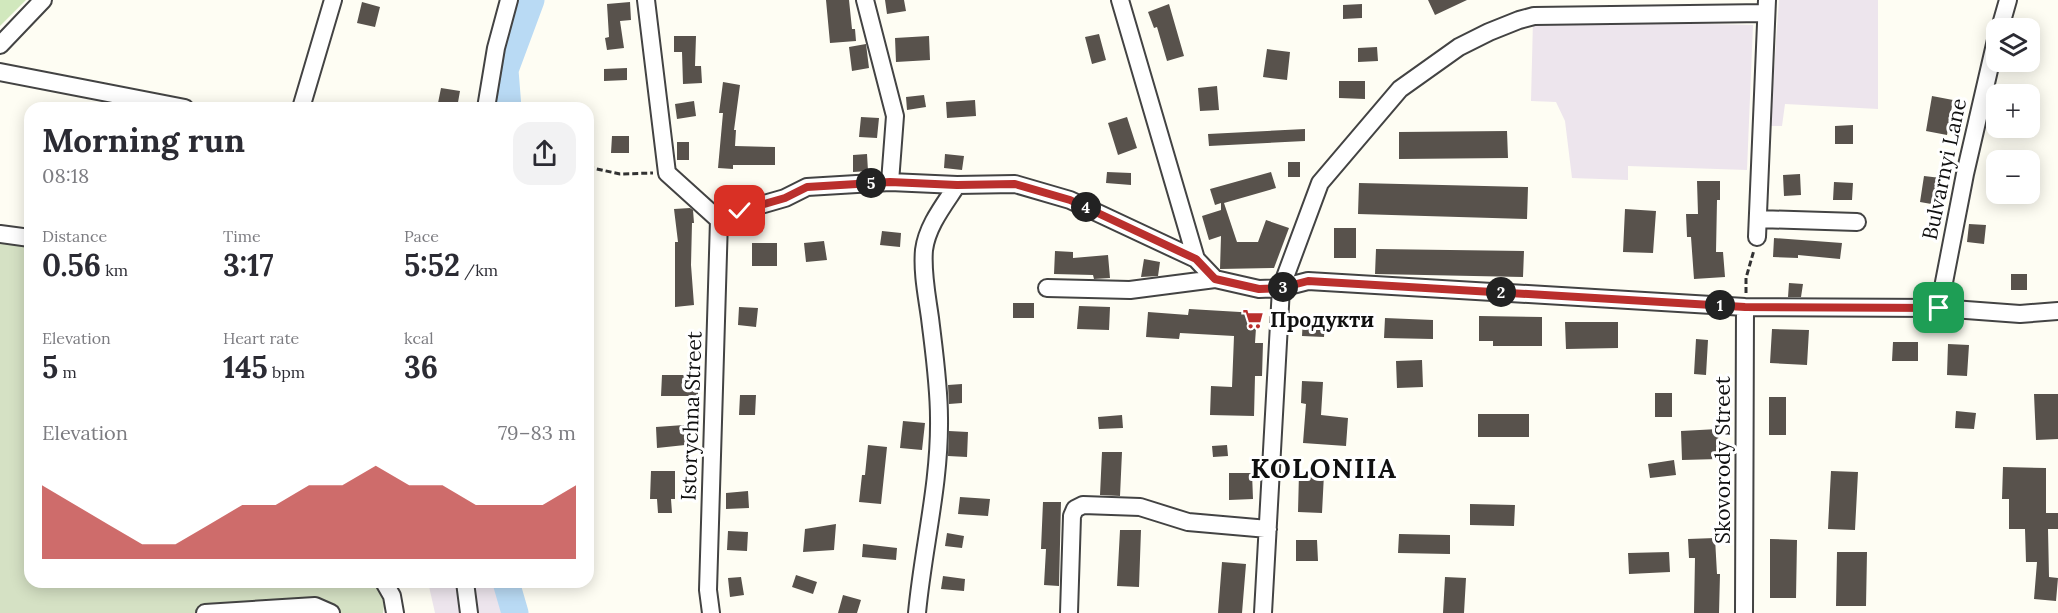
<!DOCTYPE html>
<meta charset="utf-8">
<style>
:root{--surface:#fff;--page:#f2f2f3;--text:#2b2b33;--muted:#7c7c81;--accent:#ba2f2d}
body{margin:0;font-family:Lora,serif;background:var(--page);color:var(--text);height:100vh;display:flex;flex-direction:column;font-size:22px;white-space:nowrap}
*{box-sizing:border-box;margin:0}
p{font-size:20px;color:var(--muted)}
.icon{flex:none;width:33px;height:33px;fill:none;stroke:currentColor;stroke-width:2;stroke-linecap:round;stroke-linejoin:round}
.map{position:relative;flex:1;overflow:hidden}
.side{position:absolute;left:24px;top:102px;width:570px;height:486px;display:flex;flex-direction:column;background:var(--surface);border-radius:18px;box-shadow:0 3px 15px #0003}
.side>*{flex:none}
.tools{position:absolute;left:1986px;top:18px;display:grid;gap:12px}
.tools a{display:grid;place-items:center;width:54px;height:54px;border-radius:12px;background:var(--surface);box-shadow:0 3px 15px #0003;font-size:30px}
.pin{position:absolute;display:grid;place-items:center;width:51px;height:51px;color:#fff;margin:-26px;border-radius:12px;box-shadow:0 3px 9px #0006}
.km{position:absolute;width:30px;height:30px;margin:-15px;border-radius:50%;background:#222;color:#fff;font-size:16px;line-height:30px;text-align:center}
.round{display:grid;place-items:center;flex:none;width:63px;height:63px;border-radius:18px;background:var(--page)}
.overview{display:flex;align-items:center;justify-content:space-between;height:102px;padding:0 18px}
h1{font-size:33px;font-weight:700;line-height:45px}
.stats{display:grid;grid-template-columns:repeat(3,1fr);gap:9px;height:102px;padding:6px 18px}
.stats div{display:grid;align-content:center}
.stats b{font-size:30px;font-weight:700}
.stats small{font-size:16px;font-weight:400}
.stats p{font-size:16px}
.chart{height:168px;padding:12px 18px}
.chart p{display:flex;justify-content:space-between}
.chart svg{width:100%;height:108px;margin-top:6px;fill:var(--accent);opacity:.7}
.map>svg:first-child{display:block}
.industrial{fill:#ede5ed}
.green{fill:#d1e8bd}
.cemetery{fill:#d5e1c4}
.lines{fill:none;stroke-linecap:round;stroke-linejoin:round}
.river{stroke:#b9daf4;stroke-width:27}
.building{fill:#58524c}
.minor-casing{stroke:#434343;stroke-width:20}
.path{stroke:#323232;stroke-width:3;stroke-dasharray:6 3;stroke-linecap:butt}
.minor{stroke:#fff;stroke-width:16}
.route-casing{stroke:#fff;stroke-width:12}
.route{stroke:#ba2f2d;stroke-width:8}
.labels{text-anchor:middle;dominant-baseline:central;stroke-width:6;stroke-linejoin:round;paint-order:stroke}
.street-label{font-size:21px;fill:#101010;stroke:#fff}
.poi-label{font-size:21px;font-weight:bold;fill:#101010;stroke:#fff;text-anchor:start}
.district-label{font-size:27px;font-weight:bold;letter-spacing:1.5px;fill:#101010;stroke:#fff}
</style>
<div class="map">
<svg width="2058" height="613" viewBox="0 0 2058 613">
<rect width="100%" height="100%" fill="#fefdf3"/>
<path class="industrial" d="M1779 0H1878V109L1785 104 1782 126H1770Z
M1533 20 1753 25 1747 170 1628 166V180L1572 178 1565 121 1556 102 1531 101Z
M428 582H498L506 613H435Z"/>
<path class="green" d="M0 0H26L0 26Z"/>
<path class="cemetery" d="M0 241 30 246V582H379L386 594 383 613H0Z"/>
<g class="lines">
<path class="river" d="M508 108 505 70 531 0
M506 582 515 613"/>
</g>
<path class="building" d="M826 0H849L852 29H855L856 41 830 43Z
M885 0H904L906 11 887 14Z
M1428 0H1467L1435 15Z
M362 2 380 7 375 27 357 23Z
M630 2 631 20 620 21 624 48 607 50 605 38 609 37 607 4Z
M1169 4 1184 56 1167 61 1157 27 1154 28 1148 12Z
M1362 4V18L1343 19V5Z
M1099 34 1106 60 1092 64 1085 37Z
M674 36H696L695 66H701L702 83 683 84 682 52H674Z
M929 36 930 60 896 62 895 38Z
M866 44 869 68 852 71 849 47Z
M1377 47 1378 61 1358 62V48Z
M1267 49 1290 52 1287 80 1263 77Z
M627 68V80L604 81V69Z
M1339 81H1365V99L1339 98Z
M723 82 740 85 734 130H736L735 146 775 147V165H733V169L718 168 723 113H719Z
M1217 86 1219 110 1200 111 1198 88Z
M441 88 460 91 457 108H437Z
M924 95 926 107 907 110 906 97Z
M1932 96 1953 100 1947 135 1926 131Z
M975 100 976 116 947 118 946 102Z
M694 101 696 116 677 119 675 104Z
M861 117 879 118 877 138 859 137Z
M1127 117 1137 148 1118 155 1108 123Z
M1853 125V144H1835V126Z
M1305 129V141L1209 146 1208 134Z
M1507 131 1508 158 1399 159V132Z
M612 136H629V153H611Z
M677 142H689V160H677Z
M867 154 868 171 853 172V155Z
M945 154 964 156 962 170 944 168Z
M1288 162H1300V177H1288Z
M1107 172 1131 173V185L1106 183Z
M1271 172 1276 188 1224 203 1237 242H1258L1266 220 1289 228 1274 268 1220 269 1221 236 1209 240 1202 216 1221 210V203L1215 205 1210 189Z
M1800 174 1801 195 1784 196 1783 175Z
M1924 176 1941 178 1937 205 1920 202Z
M1697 181H1720V200H1717L1716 252H1723L1725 277 1694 279 1691 237H1687L1686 214H1698Z
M1834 182 1853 183 1852 200H1833Z
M1359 183 1528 187 1527 219 1358 214Z
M690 208 693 210 694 223H692L691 265 694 305 675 307V242H678L674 209Z
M1625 209 1656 211 1653 253 1623 252Z
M1969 224 1986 225 1984 244 1967 242Z
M1334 228H1356V258H1334Z
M882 231 901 233 900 247 880 245Z
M1774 238 1842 243 1840 259 1798 255V258L1773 257Z
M824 241 827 260 806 262 804 243Z
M752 243H777V266H752Z
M1376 249 1524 251 1523 277 1375 274Z
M1055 251 1073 252V258L1108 255 1110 278 1094 279 1093 275 1054 274Z
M1144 259 1160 262 1158 276 1141 277Z
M2011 274H2027V290H2011Z
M1789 283 1803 284 1801 297H1788Z
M1013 303H1034V318H1013Z
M1079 306 1110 307 1109 330 1077 329Z
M739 307 758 308 756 327 738 325Z
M1189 309 1257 313 1255 343H1263L1262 376H1255L1254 416 1210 415 1211 386 1232 387 1234 336 1180 333 1179 339 1146 337 1148 312 1188 315Z
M1479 316 1542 317V346H1493V341H1479Z
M1303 317 1325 318 1324 337 1302 336Z
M1385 318 1433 320V339L1384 338Z
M1565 322H1618V348L1566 349Z
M1772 329 1809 330 1807 365 1770 363Z
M1696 339 1708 340 1706 375 1694 374Z
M1893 342H1918V361H1892Z
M1948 344 1969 345 1967 376 1947 375Z
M1422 360 1423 387 1397 388 1396 361Z
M662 375H698V396H661Z
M1302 381 1323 382 1321 415 1348 418 1346 446 1303 443 1306 404 1301 403Z
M962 384V403L949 404 948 385Z
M1655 393H1672V417H1655Z
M2034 394H2058V439L2036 440Z
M740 395H756L755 415H739Z
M1769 397H1786V435H1769Z
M1956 411 1976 413 1974 429 1955 428Z
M1478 414H1529V437H1478Z
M1122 415 1123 428 1099 429 1098 417Z
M903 421 925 423 922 450 900 448Z
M684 425 685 445 657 448 656 427Z
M1718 429 1719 459 1682 460 1681 431Z
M949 431 968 432 967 457 948 456Z
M868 445 887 447 881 504 859 502 862 475H865Z
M1227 445 1228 456 1213 457 1212 446Z
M1102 452H1122L1120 496 1100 495Z
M1674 460 1676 475 1650 478 1648 464Z
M2003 467 2046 468V513H2058V529H2048L2049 577 2058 578 2056 601 2034 599 2037 562H2026L2025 529H2009V499H2002Z
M651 471H675V499H671L672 513H658L657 499H650Z
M1831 471 1858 472 1855 530 1828 529Z
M1229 473H1252L1253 499 1229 500Z
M1299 473 1324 474 1322 513 1298 512Z
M748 491 749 508 726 509V493Z
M960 497 990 499 988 516 958 514Z
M1043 502H1061L1059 586 1044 585 1046 549H1041Z
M1470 504 1515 505 1514 526 1470 525Z
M836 524 834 550 803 552 805 529Z
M1120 530H1141L1139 587 1117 586Z
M728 531 748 532 747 551 727 550Z
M947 533 964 536 962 548 945 546Z
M1399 534 1450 535V554L1398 553Z
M1715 538 1717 574H1720L1719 613H1694L1695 558H1689L1688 539Z
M1770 539 1797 540 1796 598H1770Z
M1296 540H1317L1318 561H1296Z
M863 544 897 548 896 560 862 557Z
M1669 552 1670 572 1629 574 1628 553Z
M1837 552H1867L1866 606H1836Z
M1222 562 1246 564 1242 613H1218Z
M796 575 817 582 813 594 792 587Z
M943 576 965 579 964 591 941 589Z
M741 577 744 595 730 597 728 578Z
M1445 577 1466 578 1464 613H1443Z
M843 595 861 600 857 613H838Z"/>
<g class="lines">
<g class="minor-casing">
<path id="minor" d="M646 0 667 173 719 220
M865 0 895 116 890 182
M1120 0 1196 259
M2000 28 2008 0
M0 45 43 0
M0 72 185 108
M301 108 333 0
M486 108 496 48 509 0
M1758 219 1857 222
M719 220 740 211 785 198 807 187 890 182 957 185 1015 184 1070 200 1196 259 1215 279 1259 289 1281 288 1308 281 1745 307 1939 308 2020 314 2058 311
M0 234 30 238
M1757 237 1767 0
M1047 288 1130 290 1215 279
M1939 308 1965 174 1996 40
M384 582 392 596 395 613
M465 582 469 613
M205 613 315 606 331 613
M711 613 708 590 719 220
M917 613C923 548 940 484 939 418 939 385 934 351 930 318 927 296 922 273 924 250 927 226 944 205 957 185
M1069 613 1072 516 1075 509 1083 505 1140 507 1188 522 1268 529
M1263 613 1281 288 1320 183 1400 89 1459 47 1489 32 1519 20 1534 16 1766 13
M1744 613 1745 307"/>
</g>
<path class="path" d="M588 167 620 174 653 173
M1746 293V278L1754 250"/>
<use href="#minor" class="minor"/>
</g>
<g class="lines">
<g class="route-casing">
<path id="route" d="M740 211 785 198 807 187 890 182 957 185 1015 184 1070 200 1196 259 1215 279 1259 289 1281 288 1308 281 1745 307 1939 308"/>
</g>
<use href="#route" class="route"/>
</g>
<defs>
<g id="supermarket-bare" transform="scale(1.62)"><path d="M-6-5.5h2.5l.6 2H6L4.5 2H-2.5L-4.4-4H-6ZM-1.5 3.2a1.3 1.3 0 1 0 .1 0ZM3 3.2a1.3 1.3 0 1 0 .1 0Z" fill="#ba2f2d" stroke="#fff" stroke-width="2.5" paint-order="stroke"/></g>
</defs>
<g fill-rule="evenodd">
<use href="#supermarket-bare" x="1253" y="319"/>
</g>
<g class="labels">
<g class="street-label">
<text transform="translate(1944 169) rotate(-78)">Bulvarnyi Lane</text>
<text transform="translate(691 416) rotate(-88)">Istorychna Street</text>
<text transform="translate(1722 460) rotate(-90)">Skovorody Street</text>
</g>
<g class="poi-label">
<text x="1270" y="319">Продукти</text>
</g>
<g class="district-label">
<text x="1324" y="468">KOLONIIA</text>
</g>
</g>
</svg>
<div class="tools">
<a><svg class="icon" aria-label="layers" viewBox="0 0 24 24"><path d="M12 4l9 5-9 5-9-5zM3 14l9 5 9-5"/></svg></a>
<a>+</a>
<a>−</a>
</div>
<div class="pin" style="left:1939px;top:308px;background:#1e9e55"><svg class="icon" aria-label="arrive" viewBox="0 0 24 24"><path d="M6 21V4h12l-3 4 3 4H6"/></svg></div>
<div class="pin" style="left:740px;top:211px;background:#d93025"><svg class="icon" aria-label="check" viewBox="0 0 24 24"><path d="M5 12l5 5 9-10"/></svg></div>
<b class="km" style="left:1720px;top:305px">1</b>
<b class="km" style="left:1501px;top:292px">2</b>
<b class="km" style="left:1283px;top:287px">3</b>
<b class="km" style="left:1086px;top:207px">4</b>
<b class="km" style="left:871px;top:183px">5</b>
<section class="side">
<div class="overview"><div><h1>Morning run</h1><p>08:18</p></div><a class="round"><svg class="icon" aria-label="share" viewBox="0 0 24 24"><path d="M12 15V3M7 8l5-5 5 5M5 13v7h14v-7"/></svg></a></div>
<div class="stats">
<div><p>Distance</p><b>0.56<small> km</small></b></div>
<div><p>Time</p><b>3:17</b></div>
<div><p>Pace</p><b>5:52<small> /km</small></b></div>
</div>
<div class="stats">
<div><p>Elevation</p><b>5<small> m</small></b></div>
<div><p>Heart rate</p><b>145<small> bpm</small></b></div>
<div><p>kcal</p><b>36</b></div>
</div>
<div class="chart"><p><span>Elevation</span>79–83 m</p>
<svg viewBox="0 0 160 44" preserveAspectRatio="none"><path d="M0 44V14L10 22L20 30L30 38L40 38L50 30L60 22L70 22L80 14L90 14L100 6L110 14L120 14L130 22L140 22L150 22L160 14V44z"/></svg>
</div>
</section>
</div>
